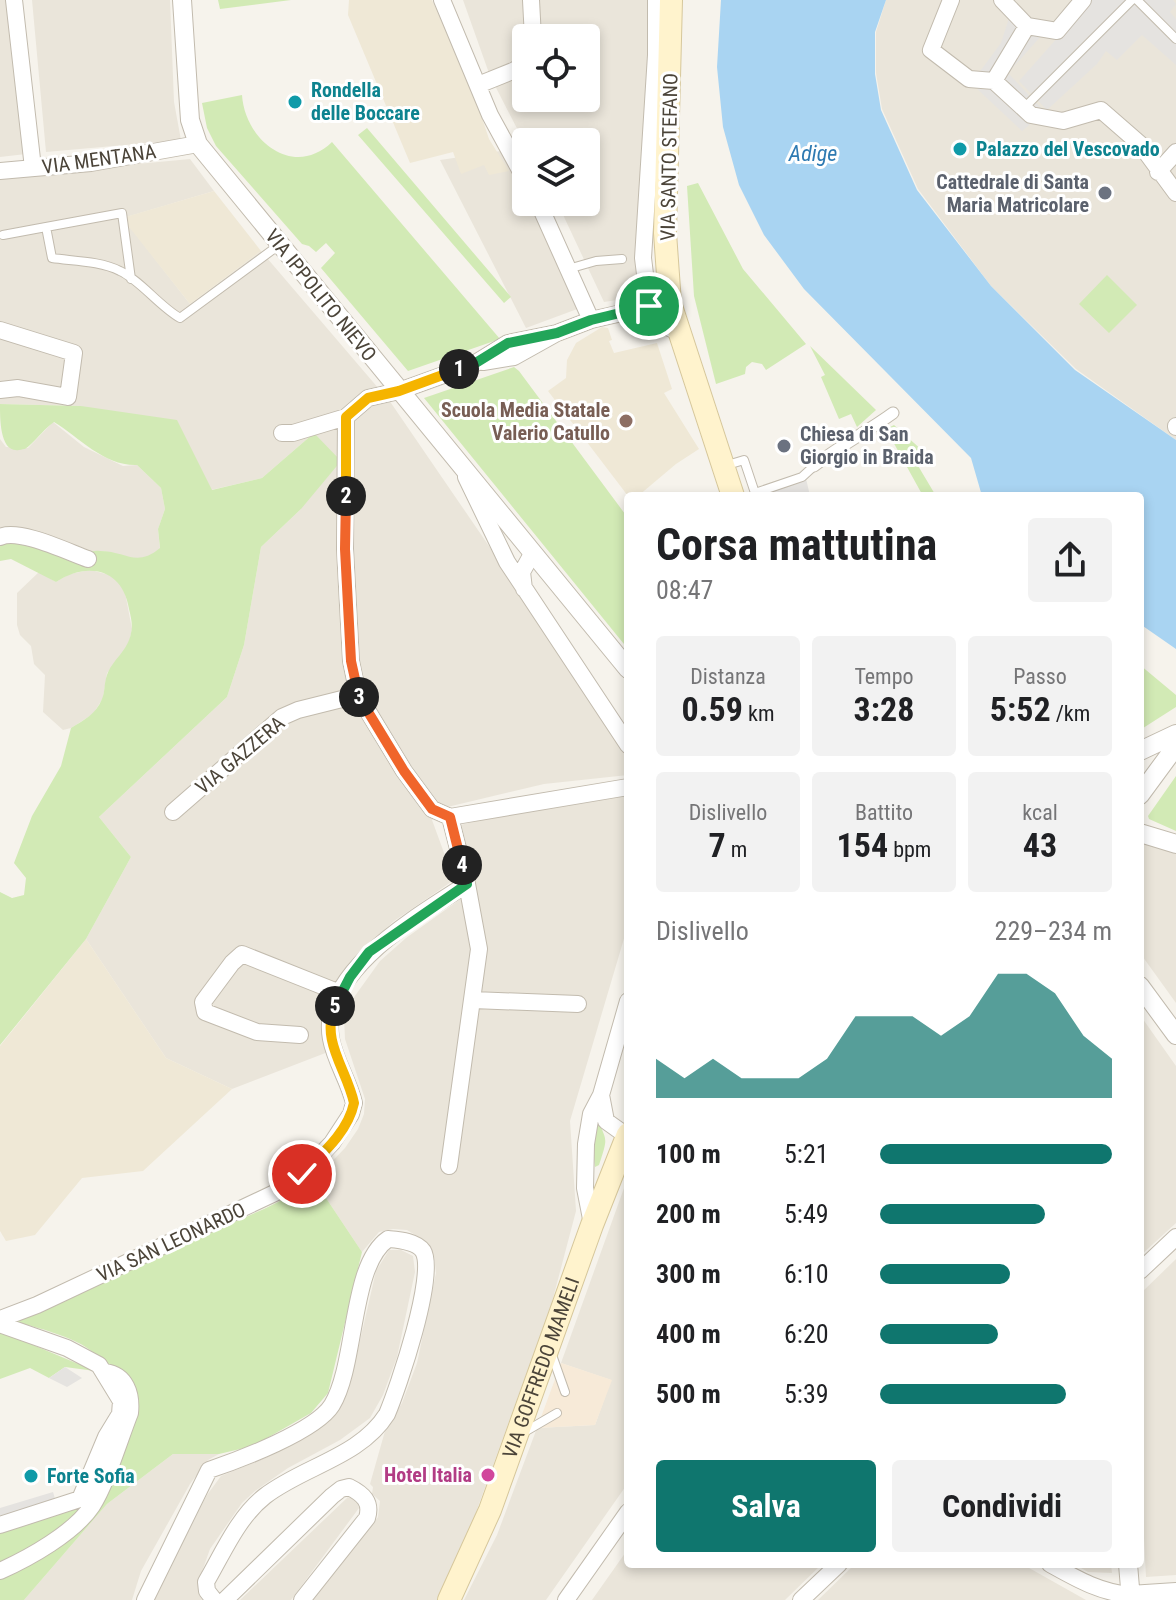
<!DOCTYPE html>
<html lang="it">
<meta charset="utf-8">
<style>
:root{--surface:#fff;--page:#f2f2f2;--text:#202124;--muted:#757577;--accent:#0f766e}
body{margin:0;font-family:"Roboto Condensed",sans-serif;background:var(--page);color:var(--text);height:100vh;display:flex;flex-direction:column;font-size:30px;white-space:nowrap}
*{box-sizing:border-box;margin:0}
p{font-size:26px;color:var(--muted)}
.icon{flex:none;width:44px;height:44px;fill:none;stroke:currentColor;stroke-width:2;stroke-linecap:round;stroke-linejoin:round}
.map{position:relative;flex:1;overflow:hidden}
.drawer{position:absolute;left:624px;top:492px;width:520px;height:1076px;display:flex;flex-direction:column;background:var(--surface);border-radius:8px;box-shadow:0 4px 12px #0003}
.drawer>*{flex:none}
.buttons{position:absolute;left:512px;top:24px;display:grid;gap:16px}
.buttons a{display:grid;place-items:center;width:88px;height:88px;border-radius:8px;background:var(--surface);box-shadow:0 4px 12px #0003;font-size:40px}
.pin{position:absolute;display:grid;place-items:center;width:68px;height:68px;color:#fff;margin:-34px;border:4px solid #fff;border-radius:50%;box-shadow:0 2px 8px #0007}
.km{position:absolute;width:40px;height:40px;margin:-20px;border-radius:50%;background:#222;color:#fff;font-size:22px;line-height:40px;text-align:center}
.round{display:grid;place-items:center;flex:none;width:84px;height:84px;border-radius:8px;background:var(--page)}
.summary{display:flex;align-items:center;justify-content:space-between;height:136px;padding:0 32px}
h1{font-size:44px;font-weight:700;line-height:60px}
.stats{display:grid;grid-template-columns:repeat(3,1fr);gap:12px;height:136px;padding:8px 32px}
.stats div{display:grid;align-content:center;border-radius:8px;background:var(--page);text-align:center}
.stats b{font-size:34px;font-weight:700}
.stats small{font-size:22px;font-weight:400}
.stats p{font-size:22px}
.chart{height:224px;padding:16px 32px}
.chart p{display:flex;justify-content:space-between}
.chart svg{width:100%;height:144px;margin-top:8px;fill:var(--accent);opacity:.7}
.cta{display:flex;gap:16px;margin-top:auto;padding:16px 32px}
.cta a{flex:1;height:92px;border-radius:8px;background:var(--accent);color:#fff;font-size:32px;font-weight:700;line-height:92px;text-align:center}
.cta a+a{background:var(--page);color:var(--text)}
ul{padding:0 32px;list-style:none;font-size:26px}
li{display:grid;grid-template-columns:128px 96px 1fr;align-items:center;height:60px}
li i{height:20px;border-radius:10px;background:var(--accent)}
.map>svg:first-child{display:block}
.residential{fill:#eae5da;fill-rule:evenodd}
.commercial{fill:#f7ead8}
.education{fill:#efe8d6}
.green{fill:#d2eab5}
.parking{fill:#e5e3e0}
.water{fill:#a9d4f2}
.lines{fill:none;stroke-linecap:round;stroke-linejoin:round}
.service-casing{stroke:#c2bbae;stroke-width:10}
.pedestrian-casing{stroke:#c2bbae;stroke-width:13}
.minor-casing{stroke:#c2bbae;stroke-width:18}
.tertiary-casing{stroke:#c2bbae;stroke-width:20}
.secondary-casing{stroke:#d6c79b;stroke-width:24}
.service{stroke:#fff;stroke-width:8}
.pedestrian{stroke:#fff;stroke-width:11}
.minor{stroke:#fff;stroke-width:16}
.tertiary{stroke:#fff;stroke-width:18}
.secondary{stroke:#fff3cd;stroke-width:22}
.split-1-casing{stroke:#fff;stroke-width:16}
.split-2-casing{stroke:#fff;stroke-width:16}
.split-3-casing{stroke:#fff;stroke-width:16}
.split-4-casing{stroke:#fff;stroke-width:16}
.split-5-casing{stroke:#fff;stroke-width:16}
.split-6-casing{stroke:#fff;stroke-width:16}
.split-1{stroke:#22a559;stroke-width:10}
.split-2{stroke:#f5b400;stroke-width:10}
.split-3{stroke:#f0652b;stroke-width:10}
.split-4{stroke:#f0652b;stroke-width:10}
.split-5{stroke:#22a559;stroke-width:10}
.split-6{stroke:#f5b400;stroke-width:10}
.culture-dot{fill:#0f9aa8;stroke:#fff;stroke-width:3}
.worship-dot{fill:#6b7280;stroke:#fff;stroke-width:3}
.education-dot{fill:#8d6e63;stroke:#fff;stroke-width:3}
.hotel-dot{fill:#d1479c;stroke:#fff;stroke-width:3}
.labels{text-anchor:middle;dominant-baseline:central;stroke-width:6;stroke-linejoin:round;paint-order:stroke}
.culture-label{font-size:20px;font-weight:bold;fill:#0d838f;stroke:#fff;text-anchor:start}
.street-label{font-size:20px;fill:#4b4439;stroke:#fff}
.worship-label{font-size:20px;font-weight:bold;fill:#5b616d;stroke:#fff;text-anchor:end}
.education-label{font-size:20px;font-weight:bold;fill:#785e54;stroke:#fff;text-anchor:end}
.hotel-label{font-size:20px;font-weight:bold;fill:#b23c85;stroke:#fff;text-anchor:end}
.water-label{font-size:22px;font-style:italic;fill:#2e7ab2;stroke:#fff}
</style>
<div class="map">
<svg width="1176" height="1600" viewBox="0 0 1176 1600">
<rect width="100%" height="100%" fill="#f6f3ec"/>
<path class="residential" d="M0 0H11L26 154 0 157Z
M32 0H170L174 102 181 140 46 152Z
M463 0H664L652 240 651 261 656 294 604 302 557 202H586V142H526V146L490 76ZM526 38H586V98H526Z
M886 0H1176V440L1076 369 991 286 918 189 882 109 876 73V32Z
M501 151 526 195V202H529L546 235 580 308 526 328 440 160Z
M190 159 214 191 123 218 190 304 261 251 391 403 619 736 628 754V775L544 784 439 809 432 820 454 880 394 921 365 948 349 967 325 1012 323 1032 328 1052 232 1089 166 1058 86 939 131 857 99 817 227 697 244 645 261 547 301 509 314 433 262 478 211 490 81 406 0 404V177Z
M53 422 84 447 123 466 137 465 161 488 165 509 158 529 160 549 148 558 136 559 104 551 75 554 44 551 31 544 0 537V439L6 447 28 448Z
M91 570 113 576 124 587 132 629 128 647 107 673 103 698 93 714 71 728 63 730 43 712 45 675 34 664 31 646 20 635 17 625V593L39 572 56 582 69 574Z
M628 795V925L570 1121 576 1211 551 1306 467 1537 437 1600H311L378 1517 380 1501 372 1494 373 1487 370 1484 385 1431 402 1403 417 1363 436 1273 434 1256 428 1243 407 1230 393 1229 379 1232 362 1252 314 1180 345 1148 358 1129 364 1114 365 1099 345 1039 344 1018 352 1000 380 961 406 938 476 888 472 865 456 826 547 804Z
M1140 843 1176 853V1003L1140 953Z
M1140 1015 1176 1066V1223L1140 1256Z
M628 1177V1483L546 1600H464L497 1535 537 1428 595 1425 611 1380 561 1363Z
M389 1250H401L413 1256 415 1272 397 1357 383 1395 370 1418 340 1440 288 1468 255 1491 242 1503 210 1549 198 1583 199 1595 202 1600H153L159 1579 207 1495 221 1476 270 1456 317 1430 334 1414 350 1384 376 1271Z
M1176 1259V1575L1146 1577 1140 1460V1294Z
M173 1454H219L208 1460 190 1484 141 1571 132 1600H24L107 1504Z
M348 1497 357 1500 359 1508 291 1600H240Z
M628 1549V1564H822L785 1600H592Z
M855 1564H1022L1086 1600H818Z
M1074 1564H1111L1112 1573 1088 1572Z"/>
<path class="commercial" d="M561 1363 612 1380 595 1425 537 1428Z"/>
<path class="education" d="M349 0H432L474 94 489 139 509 171 489 175 484 165 461 174 453 152 410 163 348 15Z
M214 191 261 251 190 304 122 218Z
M602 327 608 328 612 340 609 341 614 353 657 343 672 389 664 393 699 449 676 464 638 496H628L548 391 566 378 567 360 576 343Z
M86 939 166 1058 232 1089 143 1171 82 1178 35 1235 6 1241 0 1231V1046Z"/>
<path class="green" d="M218 0H291L220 9Z
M242 95C245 141 294 179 332 142L500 339 408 371 321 268 335 253 326 243 316 252 309 246 302 244 216 146 207 128 202 103Z
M367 128 511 297 504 303 358 135Z
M698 183 743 269 806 344 766 370 762 364 752 362 746 367 745 374 716 384 694 296 687 186Z
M1107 275 1137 305 1109 333 1079 304Z
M810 346 876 410 857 427 851 414 839 419 821 377 825 375Z
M514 367 519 371 628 518V649L424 398Z
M0 404 81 406 177 420 212 490 262 478 314 433 341 461 301 509 261 547 244 645 227 697 99 817 131 857 86 939 0 1045V892L12 898 24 895 26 878 14 863 32 816 61 766 71 728C84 720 96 714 102 699 105 692 104 683 107 675 112 660 128 651 131 633 133 626 131 617 129 609 123 569 88 561 56 582L11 559 0 561V537C25 543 49 555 75 554 83 554 91 550 100 551 126 551 136 568 160 548L158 529 165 509 161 488 137 465C104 466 80 438 54 422 44 429 39 437 30 445 26 449 25 449 19 450 0 453 0 420 0 404Z
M894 425 924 452 914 459 936 496H923L886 429Z
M1140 665 1176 695V707L1140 730Z
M1176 776V831L1149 819 1148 816Z
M596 1113C605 1143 610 1132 599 1165L595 1167 592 1143Z
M314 1180 362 1252 328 1393 311 1413 253 1446 219 1454H173L107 1504 24 1600H0V1528L74 1508 124 1410C117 1392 111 1373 99 1358 83 1338 34 1327 10 1320L264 1209 294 1194Z
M0 1331 95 1371 65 1367 49 1378 30 1368 0 1379Z"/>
<path class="parking" d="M1091 0H1173L1176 4 1170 12 1176 19V65L1142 35 1117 60 1106 51 1097 64 1047 110 1019 81Z
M1010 15 1042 35 1008 73 1045 112 1022 131 973 85 978 74 1001 43Z
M805 474 810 496H753Z
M65 1367 82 1378 67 1387 49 1378Z
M53 1492 56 1502 0 1520V1508Z"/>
<path class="water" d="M721 0H886L875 32V74L881 110 917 190 991 286 1075 370 1176 440V649L1140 624V496H982L971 458 804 289 764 235 739 185 723 127 717 67Z"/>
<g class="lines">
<g class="service-casing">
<path id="service" d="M1137 0 1176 39
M1024 108 1132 0
M3 235 46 227
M568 269 596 261 622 259
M131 279 122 213 46 227 52 258C73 261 101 261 120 271 140 280 159 306 180 318L279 245
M724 466 744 460 755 493 802 477 814 466
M552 1355 565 1392
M521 1434 557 1413"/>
</g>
<g class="pedestrian-casing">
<path id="pedestrian" d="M814 466C839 446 867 432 893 413"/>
</g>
<g class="minor-casing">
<path id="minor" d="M14 0 33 168
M442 0 490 115 526 181
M531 0 533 38
M951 0 931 50 969 79 994 81
M1002 0 1027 26
M1027 26 1057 31 1083 0
M994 81 1031 115 1063 121 1101 110 1140 144 1176 193
M994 81 1027 26
M478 85 515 70 526 62
M0 171 91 163 198 144
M1158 172 1176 152
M538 202 591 320
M649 306 643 258 656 55V0
M629 311 679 332
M0 330 74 353 68 397 18 388 0 390
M483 362 514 357 557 333 591 320 657 305
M1176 426V427
M282 433H293L346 417
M466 477 507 562 628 745
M0 537C19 528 68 552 88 559
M524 589 522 572 532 554
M173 812 282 717 298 710 358 695
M450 817 432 809 404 771 358 695 351 661 345 549 346 417 368 398 399 391 474 364 508 343 557 333
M450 817 628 787
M473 1000 578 1004
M300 1035 257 1032 205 1012 203 1002 232 963 242 954 340 993
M601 1095 606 1121 627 1136
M449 1166 479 949 467 884 450 817
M592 1224 585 1188 586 1144 591 1114 601 1095 628 1001
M1140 1271 1176 1237
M0 1319 37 1305 281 1190 302 1174 332 1143 351 1114 354 1103C349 1081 335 1061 331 1039 318 972 421 914 467 884
M0 1321 2 1325 67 1348 99 1365 121 1401 120 1414 106 1437 80 1499 0 1525
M1050 1564C1077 1579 1099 1592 1130 1595
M0 1571C29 1558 74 1533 92 1506 106 1485 120 1438 130 1413 132 1394 126 1375 105 1372
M145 1600 209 1470C239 1460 316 1431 332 1405 357 1364 350 1265 388 1239 399 1240 416 1241 423 1251 437 1274 398 1388 387 1414 360 1457 304 1466 265 1496 238 1517 223 1553 206 1582L207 1591 214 1600
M225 1600 332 1496 341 1489 349 1487C363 1494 372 1502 367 1518L302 1600
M566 1600 628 1512
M801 1600 839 1564"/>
</g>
<g class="tertiary-casing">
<path id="tertiary" d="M182 0 190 120 198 144 628 669
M1140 751 1176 734
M1140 795 1176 746
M1140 833 1176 844
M1140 986 1176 1035
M1128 1564 1131 1600
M1130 1595 1176 1592"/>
</g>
<g class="secondary-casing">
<g id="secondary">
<path d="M671 0 665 233 670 303 733 496"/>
<path id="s1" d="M449 1600 490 1510 592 1225 628 1134"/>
</g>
</g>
<use href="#service" class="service"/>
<use href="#pedestrian" class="pedestrian"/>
<use href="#minor" class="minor"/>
<use href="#tertiary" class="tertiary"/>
<use href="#secondary" class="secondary"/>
</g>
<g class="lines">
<g class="split-1-casing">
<path id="split-1" d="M459 369 474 364 508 343 557 333 591 320 649 306"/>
</g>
<g class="split-2-casing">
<path id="split-2" d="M346 496V417L368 398 399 391 459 369"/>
</g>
<g class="split-3-casing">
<path id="split-3" d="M346 496 345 549 351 661 359 697"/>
</g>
<g class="split-4-casing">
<path id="split-4" d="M359 697 404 771 432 809 450 817 462 865"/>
</g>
<g class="split-5-casing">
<path id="split-5" d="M335 1006 350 977 369 952 467 884 462 865"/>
</g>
<g class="split-6-casing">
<path id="split-6" d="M302 1174C322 1154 348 1132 354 1103 347 1070 320 1040 335 1006"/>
</g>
<use href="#split-1" class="split-1"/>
<use href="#split-2" class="split-2"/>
<use href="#split-3" class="split-3"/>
<use href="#split-4" class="split-4"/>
<use href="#split-5" class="split-5"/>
<use href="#split-6" class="split-6"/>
</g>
<g class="culture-dot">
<circle cx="295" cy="102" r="8"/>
<circle cx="960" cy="149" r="8"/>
<circle cx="31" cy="1476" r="8"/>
</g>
<g class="worship-dot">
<circle cx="1105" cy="193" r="8"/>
<circle cx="784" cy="446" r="8"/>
</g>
<circle class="education-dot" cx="626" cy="421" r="8"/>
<circle class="hotel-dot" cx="488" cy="1475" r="8"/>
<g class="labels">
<g class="culture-label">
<text x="311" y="90">Rondella<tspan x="311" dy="23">delle Boccare</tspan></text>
<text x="976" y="149">Palazzo del Vescovado</text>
<text x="47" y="1476">Forte Sofia</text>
</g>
<g class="street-label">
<text transform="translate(669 157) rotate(-89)">VIA SANTO STEFANO</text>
<text transform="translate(99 159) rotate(-8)">VIA MENTANA</text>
<text transform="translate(321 295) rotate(51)">VIA IPPOLITO NIEVO</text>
<text transform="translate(240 755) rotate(-40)">VIA GAZZERA</text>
<text transform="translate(171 1242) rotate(-25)">VIA SAN LEONARDO</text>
<text stroke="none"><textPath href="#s1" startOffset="250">VIA GOFFREDO MAMELI</textPath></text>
</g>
<g class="worship-label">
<text x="1089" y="182">Cattedrale di Santa<tspan x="1089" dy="23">Maria Matricolare</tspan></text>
<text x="800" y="434" text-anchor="start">Chiesa di San<tspan x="800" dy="23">Giorgio in Braida</tspan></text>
</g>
<g class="education-label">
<text x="610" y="410">Scuola Media Statale<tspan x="610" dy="23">Valerio Catullo</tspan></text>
</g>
<g class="hotel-label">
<text x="472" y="1475">Hotel Italia</text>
</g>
<g class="water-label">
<text x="813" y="153">Adige</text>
</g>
</g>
</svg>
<div class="buttons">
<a><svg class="icon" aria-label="locate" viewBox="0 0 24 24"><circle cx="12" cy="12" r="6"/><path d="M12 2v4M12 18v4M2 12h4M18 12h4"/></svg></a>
<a><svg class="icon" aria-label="layers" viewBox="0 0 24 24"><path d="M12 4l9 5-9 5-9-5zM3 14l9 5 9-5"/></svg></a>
</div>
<div class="pin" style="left:649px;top:306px;background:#1e9e55"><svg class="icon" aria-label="arrive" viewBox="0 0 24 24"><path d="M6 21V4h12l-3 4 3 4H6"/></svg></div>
<div class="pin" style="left:302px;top:1174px;background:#d93025"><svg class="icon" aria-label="check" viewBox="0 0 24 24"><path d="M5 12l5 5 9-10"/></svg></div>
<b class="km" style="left:459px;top:369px">1</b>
<b class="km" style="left:346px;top:496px">2</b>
<b class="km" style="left:359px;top:697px">3</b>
<b class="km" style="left:462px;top:865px">4</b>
<b class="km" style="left:335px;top:1006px">5</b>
<section class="drawer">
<div class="summary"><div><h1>Corsa mattutina</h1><p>08:47</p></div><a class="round"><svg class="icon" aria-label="share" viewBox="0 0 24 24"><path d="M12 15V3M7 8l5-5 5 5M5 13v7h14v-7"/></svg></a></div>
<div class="stats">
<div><p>Distanza</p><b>0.59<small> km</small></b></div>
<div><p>Tempo</p><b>3:28</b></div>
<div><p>Passo</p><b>5:52<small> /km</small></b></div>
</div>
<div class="stats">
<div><p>Dislivello</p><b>7<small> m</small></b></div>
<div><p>Battito</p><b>154<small> bpm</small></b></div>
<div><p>kcal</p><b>43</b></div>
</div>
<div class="chart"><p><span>Dislivello</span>229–234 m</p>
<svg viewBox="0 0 160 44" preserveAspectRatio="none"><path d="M0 44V32L10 38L20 32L30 38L40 38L50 38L60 32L70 19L80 19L90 19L100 25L110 19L120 6L130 6L140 12L150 25L160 32V44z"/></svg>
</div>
<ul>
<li><b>100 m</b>5:21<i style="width:100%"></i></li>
<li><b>200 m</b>5:49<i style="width:71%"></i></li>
<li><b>300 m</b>6:10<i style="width:56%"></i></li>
<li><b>400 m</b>6:20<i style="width:51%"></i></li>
<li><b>500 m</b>5:39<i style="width:80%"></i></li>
</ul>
<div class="cta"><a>Salva</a><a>Condividi</a></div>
</section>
</div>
